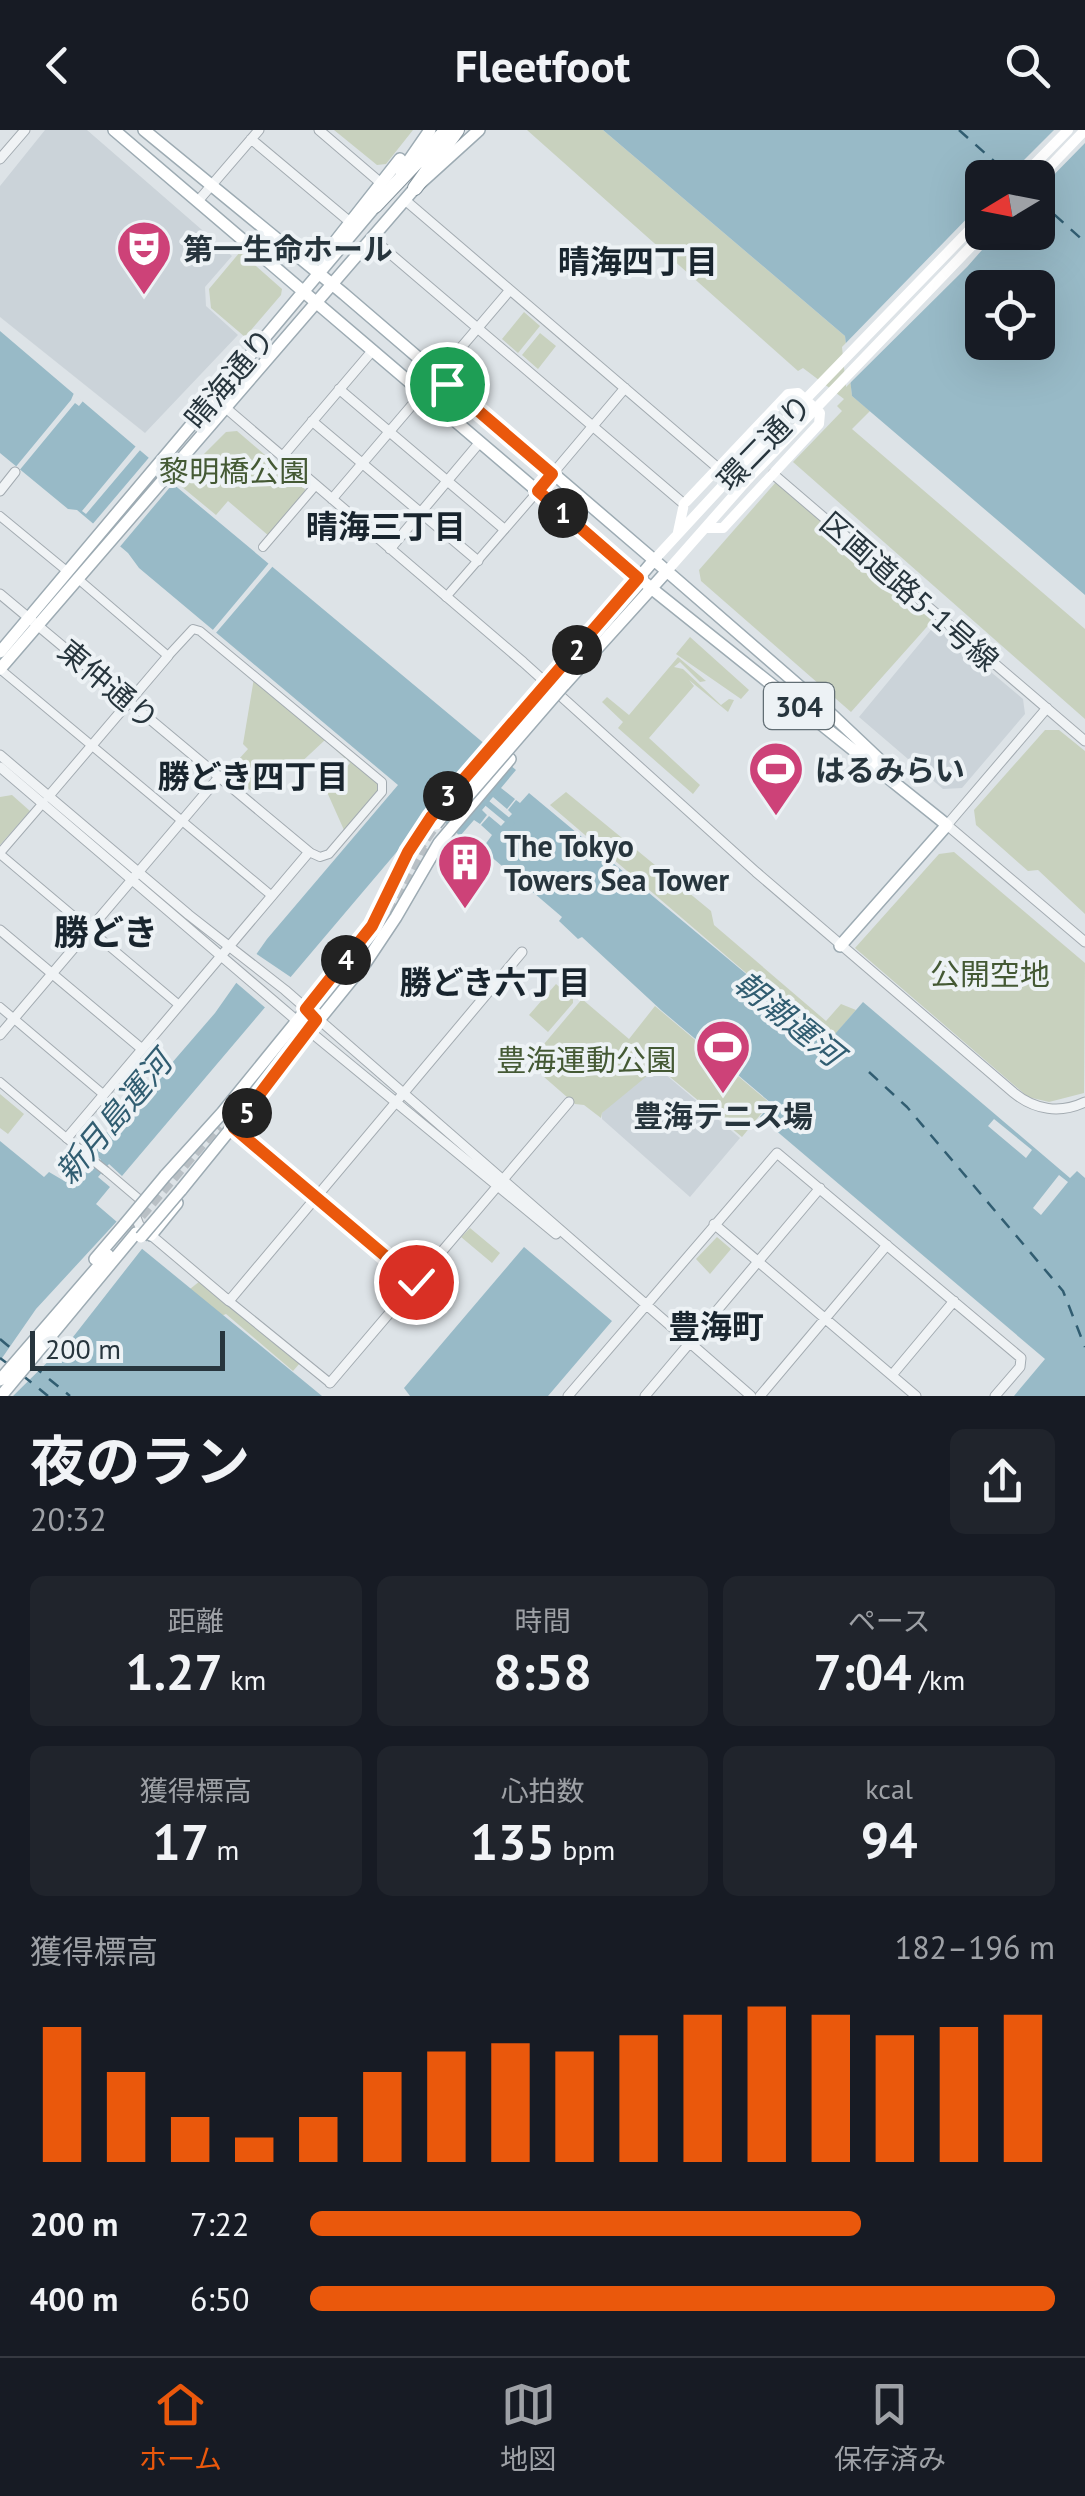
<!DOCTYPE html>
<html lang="ja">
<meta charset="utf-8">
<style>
:root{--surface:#171b24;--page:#20242c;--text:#f1f3f6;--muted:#9ea1a6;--line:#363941;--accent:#ea580c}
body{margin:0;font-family:"PT Sans","Noto Sans JP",sans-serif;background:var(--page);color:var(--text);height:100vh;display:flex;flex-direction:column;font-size:38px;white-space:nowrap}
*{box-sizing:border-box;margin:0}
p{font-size:32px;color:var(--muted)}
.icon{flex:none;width:55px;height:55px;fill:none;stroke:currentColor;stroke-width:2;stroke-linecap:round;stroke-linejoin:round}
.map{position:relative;height:1266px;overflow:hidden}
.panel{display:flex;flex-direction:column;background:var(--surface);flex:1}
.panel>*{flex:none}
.needle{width:65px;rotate:260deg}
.tools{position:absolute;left:965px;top:30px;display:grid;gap:20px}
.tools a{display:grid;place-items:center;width:90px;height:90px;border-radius:15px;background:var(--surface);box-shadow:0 10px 40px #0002;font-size:50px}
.scale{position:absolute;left:30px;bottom:25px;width:195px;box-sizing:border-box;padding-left:10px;border:5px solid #27353d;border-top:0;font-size:28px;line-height:35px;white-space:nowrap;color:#27353d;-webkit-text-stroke:8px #edf2f5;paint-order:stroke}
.pin{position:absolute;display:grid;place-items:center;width:85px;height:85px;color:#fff;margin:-42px;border:5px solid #fff;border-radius:50%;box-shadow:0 2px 10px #0007}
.km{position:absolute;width:50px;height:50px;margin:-25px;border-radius:50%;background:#222;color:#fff;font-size:28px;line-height:50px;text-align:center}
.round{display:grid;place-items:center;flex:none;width:105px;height:105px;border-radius:15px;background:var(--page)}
.headline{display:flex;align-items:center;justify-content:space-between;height:170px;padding:0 30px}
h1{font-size:55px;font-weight:700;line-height:75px}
.metrics{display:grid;grid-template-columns:repeat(3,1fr);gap:15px;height:170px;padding:10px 30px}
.metrics div{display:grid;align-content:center;border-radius:15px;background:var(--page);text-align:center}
.metrics b{font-size:50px;font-weight:700}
.metrics small{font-size:28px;font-weight:400}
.metrics p{font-size:28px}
.chart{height:280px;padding:20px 30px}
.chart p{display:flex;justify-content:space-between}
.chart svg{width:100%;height:180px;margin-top:10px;stroke:var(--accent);stroke-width:6}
ul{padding:0 30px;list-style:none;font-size:32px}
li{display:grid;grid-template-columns:160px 120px 1fr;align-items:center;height:75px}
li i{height:25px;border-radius:12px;background:var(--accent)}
header{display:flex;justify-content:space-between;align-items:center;height:130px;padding:0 30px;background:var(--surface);font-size:45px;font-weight:700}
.tabs{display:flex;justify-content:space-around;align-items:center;height:140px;border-top:2px solid var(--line);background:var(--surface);font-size:28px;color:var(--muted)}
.tabs a{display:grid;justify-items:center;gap:5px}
.tabs .current{color:var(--accent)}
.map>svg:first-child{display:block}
.built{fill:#cbd3d9}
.green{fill:#c8d1be}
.water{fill:#98bac7;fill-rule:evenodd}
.pier{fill:#dde3e7}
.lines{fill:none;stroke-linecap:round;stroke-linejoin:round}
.canal{stroke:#98bac7;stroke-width:6}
.ferry{stroke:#315d71;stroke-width:2.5;stroke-dasharray:12 10;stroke-linecap:butt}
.primary-tunnel{stroke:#b9c0c5;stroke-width:11;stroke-dasharray:11 5.5;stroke-linecap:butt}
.minor-casing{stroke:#a3abb1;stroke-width:10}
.tertiary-casing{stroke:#a3abb1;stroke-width:11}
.primary-casing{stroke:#9dabb3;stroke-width:14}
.motorway-casing{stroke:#85949d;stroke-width:16}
.minor{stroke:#f0f3f5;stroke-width:8}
.tertiary{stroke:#f0f3f5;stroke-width:9}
.secondary{stroke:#fff;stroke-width:10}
.primary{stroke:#fff;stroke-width:11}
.motorway{stroke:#fff;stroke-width:14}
.minor-bridge-casing{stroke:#a3abb1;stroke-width:10;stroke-linecap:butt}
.primary-bridge-casing{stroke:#9dabb3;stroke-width:14;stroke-linecap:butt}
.minor-bridge{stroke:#f0f3f5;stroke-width:8}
.secondary-bridge{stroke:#fff;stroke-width:10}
.primary-bridge{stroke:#fff;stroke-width:11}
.route-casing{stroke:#fff;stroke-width:20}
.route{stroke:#ea580c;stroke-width:12}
.labels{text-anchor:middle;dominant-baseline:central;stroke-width:8;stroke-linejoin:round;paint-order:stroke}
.shield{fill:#edf2f5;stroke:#626e74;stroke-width:2.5}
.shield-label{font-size:28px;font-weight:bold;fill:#27353d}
.poi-label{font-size:30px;font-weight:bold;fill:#27353d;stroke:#edf2f5;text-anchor:start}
.street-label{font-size:30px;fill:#27353d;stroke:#edf2f5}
.park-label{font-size:30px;fill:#445934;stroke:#edf2f5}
.neighbourhood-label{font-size:32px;font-weight:bold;fill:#19252e;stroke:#edf2f5}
.water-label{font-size:32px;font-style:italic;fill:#315d71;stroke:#edf2f5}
.quarter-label{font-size:35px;font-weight:bold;fill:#19252e;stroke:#edf2f5}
</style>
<header><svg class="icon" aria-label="back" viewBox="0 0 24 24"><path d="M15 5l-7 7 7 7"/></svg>Fleetfoot<svg class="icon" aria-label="search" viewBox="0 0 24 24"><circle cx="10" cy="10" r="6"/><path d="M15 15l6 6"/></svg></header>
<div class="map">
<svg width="1085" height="1266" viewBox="0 0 1085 1266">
<rect width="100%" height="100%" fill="#dde3e7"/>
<path class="built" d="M45 0H87L232 126 205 157 206 176 238 205 145 303 0 187V56Z
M935 495 1023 569 1025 584 962 658 943 659 859 587Z
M658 938 740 1008 690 1067 602 989V983L623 963Z"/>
<path class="green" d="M334 0H413L386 34 377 35Z
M527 0H603L845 206 852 266 870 281 852 299 1085 499V589L793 332 842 281 837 276 844 269 803 238 798 241Z
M240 122 282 159 281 165 245 207 211 178 209 159Z
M524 182 540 196 518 223 502 209Z
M540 203 556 216 538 239 522 225Z
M237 301 307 361 269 406 228 371 216 385 176 352 226 302Z
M776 352 933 490 851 582 701 451 699 440Z
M690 507 749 560 741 569 676 524Z
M678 527 706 551 700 552 680 532 674 537 683 539 721 575 729 569 734 570 728 582 689 550 694 556 649 608 700 655 693 664 618 598 623 592 602 572 607 567 629 585Z
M254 548 382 655 344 700 327 662 350 633 325 610 295 638 262 631 252 662 229 640 248 619 243 614Z
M1045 600H1059L1085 621V784L1038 740 1028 741 976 695 974 680Z
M566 662 711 781 714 795 826 891 841 874 856 880 828 913 550 675Z
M12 665 30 681 0 715V667Z
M954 722 1085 833 1084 963 1049 972 1028 967 855 818 939 724Z
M556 854 573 869V873L548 902 529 885Z
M582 869 629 909 655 876 770 973 742 1007 658 937 602 983 601 988 584 975 575 974 528 933Z
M0 964 24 984 8 1004 0 998Z
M470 1098 500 1123 492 1133 461 1107Z
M717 1107 731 1119 710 1144 696 1129Z
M200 1151 229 1177 232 1176 300 1233 293 1241 226 1184 221 1186 190 1159Z"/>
<path class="water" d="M603 0H1085V465L852 266 845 206ZM982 48H1038V102H982ZM982 158H1038V212H982Z
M0 201 149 328 160 343 516 640 501 658 515 669 507 679 493 667 482 680 487 685 480 694 474 690 460 706 433 682 421 686 406 711 122 1046 109 1034 98 1047 110 1057 96 1074 124 1098V1104L322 1266H0V1011L44 1047 49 1042 66 1052 82 1034 92 1041 101 1030 89 1019 139 971 215 883 267 809 398 655 139 438 128 423 77 380 68 379 0 323Z
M529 663 828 912 863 872 1070 1048 1077 1041 1085 1048V1266H1014L1045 1229 760 987 771 973 661 880 582 807 578 809 559 791 562 787 482 719 492 705 481 695 489 686 501 696 512 684 508 680 516 670 520 673Z
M524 1117 612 1191 548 1266H410L404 1258Z"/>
<path class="pier" d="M1054 0H1085V13L1038 61V48L1007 47Z
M982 73V102L997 103 967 137 846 257 842 217Z
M74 263 83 271 79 276 75 273 18 342 14 339 71 270Z
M136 316 141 319 86 384 82 381Z
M152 324 154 331 176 350 118 419 91 396Z
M269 433 273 436 215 504 212 501Z
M252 821 295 850 269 881 233 850Z
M994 989 1032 1020 1026 1028 988 996Z
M1059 1045 1068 1052 1041 1085 1033 1078Z
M119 1089 145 1115 73 1207 13 1266H0V1231L36 1179Z"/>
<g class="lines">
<path class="canal" d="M482 669 511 693"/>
<path class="ferry" d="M959 0 1013 48
M1038 70 1085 112
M869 942 907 977 1063 1161 1085 1217
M0 1209 18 1224
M0 1228 8 1234
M32 1235 70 1266
M22 1245 48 1266"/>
<path class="primary-tunnel" d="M416 722 436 694
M383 798 426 718
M130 1098 218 995"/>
<g class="minor-casing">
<path id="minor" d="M0 386 68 442
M263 417 316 355
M77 448 168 526 193 499 200 501 382 652V662L329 724 320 727 309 722
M446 467 538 361
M0 539 272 766
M0 723 43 673
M0 724 179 875
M0 877 103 964
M0 952 96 1033
M106 1041 139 1069
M229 1171 330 1253"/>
</g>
<g class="tertiary-casing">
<path id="tertiary" d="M319 0 382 54
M251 9 350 92
M0 29 25 0
M405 70 718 338
M198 71 259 0
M373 109 684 374
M339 259 504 399
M213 267 523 532 756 742 1014 963C1035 980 1060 984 1085 972
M312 291 478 431
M282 327 373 220
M773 344 1085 611
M0 361 15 342
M538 361 625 258
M332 369 510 160
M390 419 480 312
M0 464 309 722 67 1008
M1047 578 947 695 1085 812
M0 625 189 785 285 860 751 1266
M0 637 296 890 556 1104
M48 667 168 526
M0 800 142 919
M0 905 220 646
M234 998 416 1152
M134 1082 139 1095 229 1171 522 822
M714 1094 916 1266
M892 1245 954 1171
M330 1253 569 972
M568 1266 777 1023 1021 1228 1020 1237 995 1266
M645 1266 820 1058
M760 1266 887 1115"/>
</g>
<g class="primary-casing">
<path id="primary" d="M114 0 651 458 947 695
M144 0 344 164 654 430 829 582 883 633
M401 42 430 0
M334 113 400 29
M0 522 378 73
M0 539 415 58 479 0
M555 546 654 430
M564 555 667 441
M840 816 947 695
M165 1046 222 983 362 811 384 775 423 698 493 612
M181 1060 366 832 396 787 439 713 510 629
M151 1105 177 1073
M95 1129 125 1094
M0 1250 108 1125
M1 1266 136 1103"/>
</g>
<g class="motorway-casing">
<path id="motorway" d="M415 58 457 0
M375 76 447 0"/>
</g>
<use href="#minor" class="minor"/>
<use href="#tertiary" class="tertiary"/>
<path class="secondary" d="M1021 48 1068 0
M1038 49 1085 0
M678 402 684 374 788 264 798 263 820 283 819 294 723 398H705
M654 430 739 338
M667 441 749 348"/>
<use href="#primary" class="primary"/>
<use href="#motorway" class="motorway"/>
<g class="minor-bridge-casing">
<path id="minor-bridge" d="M96 1033 106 1041"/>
</g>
<g class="primary-bridge-casing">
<path id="primary-bridge" d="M456 680 564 555
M436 694 555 546
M125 1094 165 1046
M141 1107 181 1060"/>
</g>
<use href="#minor-bridge" class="minor-bridge"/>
<path class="secondary-bridge" d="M739 338 982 87
M749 348 985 102"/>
<use href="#primary-bridge" class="primary-bridge"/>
</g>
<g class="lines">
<g class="route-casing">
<path id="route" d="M416 1152 234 998 316 890 306 879 372 796 408 722 431 687 638 448 538 361 552 344 447 254"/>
</g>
<use href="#route" class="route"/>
</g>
<defs>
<g id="theatre-pin" transform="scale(2.875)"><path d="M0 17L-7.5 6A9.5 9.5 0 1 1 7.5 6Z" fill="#cd4278" stroke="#edf2f5"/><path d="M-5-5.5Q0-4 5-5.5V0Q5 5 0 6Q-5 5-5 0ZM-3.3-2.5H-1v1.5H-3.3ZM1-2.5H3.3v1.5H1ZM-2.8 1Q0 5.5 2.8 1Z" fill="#fff"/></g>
<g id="stadium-pin" transform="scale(2.875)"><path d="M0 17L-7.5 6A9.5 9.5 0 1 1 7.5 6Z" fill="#cd4278" stroke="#edf2f5"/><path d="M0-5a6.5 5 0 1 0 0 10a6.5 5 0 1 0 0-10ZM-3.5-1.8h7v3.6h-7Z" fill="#fff"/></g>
<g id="building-pin" transform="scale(2.875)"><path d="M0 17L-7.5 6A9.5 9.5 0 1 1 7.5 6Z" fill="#cd4278" stroke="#edf2f5"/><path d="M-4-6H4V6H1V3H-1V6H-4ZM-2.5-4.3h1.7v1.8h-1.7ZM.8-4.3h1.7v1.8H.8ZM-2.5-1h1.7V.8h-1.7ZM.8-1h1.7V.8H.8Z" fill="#fff"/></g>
</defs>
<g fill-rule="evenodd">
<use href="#theatre-pin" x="144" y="118"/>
<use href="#stadium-pin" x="776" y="639"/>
<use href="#building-pin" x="465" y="732"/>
<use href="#stadium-pin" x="723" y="917"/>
</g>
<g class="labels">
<rect class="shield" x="764" y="553" width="70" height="46" rx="8"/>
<g class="shield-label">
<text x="799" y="576">304</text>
</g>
<g class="poi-label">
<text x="183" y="118">第一生命ホール</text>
<text x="815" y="639">はるみらい</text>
<text x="504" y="715">The Tokyo<tspan x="504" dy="34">Towers Sea Tower</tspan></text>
<text x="723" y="985" text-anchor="middle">豊海テニス場</text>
</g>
<g class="street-label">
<text transform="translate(229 248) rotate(-50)">晴海通り</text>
<text transform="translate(764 312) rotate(-46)">環二通り</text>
<text transform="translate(910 461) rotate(41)">区画道路5-1号線</text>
<text transform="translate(109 554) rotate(40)">東仲通り</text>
</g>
<g class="park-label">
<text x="234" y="340">黎明橋公園</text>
<text x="990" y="843">公開空地</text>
<text x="586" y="929">豊海運動公園</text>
</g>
<g class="neighbourhood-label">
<text x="638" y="131">晴海四丁目</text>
<text x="386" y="396">晴海三丁目</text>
<text x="253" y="646">勝どき四丁目</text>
<text x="495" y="852">勝どき六丁目</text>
<text x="716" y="1196">豊海町</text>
</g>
<g class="water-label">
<text transform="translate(789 888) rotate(39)">朝潮運河</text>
<text transform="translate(113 987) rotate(-50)">新月島運河</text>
</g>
<g class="quarter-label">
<text x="106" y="802">勝どき</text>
</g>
</g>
</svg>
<div class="tools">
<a><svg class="needle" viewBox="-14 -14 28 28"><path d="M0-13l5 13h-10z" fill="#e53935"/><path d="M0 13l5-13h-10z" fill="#9ea1a6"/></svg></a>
<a><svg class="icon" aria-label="locate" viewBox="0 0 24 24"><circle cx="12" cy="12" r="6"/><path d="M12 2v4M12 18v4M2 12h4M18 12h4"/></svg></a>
</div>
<div class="scale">200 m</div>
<div class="pin" style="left:447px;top:254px;background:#1e9e55"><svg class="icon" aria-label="arrive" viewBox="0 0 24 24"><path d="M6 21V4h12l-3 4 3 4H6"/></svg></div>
<div class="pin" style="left:416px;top:1152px;background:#d93025"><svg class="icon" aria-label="check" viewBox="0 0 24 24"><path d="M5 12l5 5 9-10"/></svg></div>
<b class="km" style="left:563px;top:383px">1</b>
<b class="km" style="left:577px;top:520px">2</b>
<b class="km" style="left:448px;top:666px">3</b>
<b class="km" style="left:346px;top:830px">4</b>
<b class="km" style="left:247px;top:983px">5</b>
</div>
<section class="panel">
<div class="headline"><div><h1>夜のラン</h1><p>20:32</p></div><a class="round"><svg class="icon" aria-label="share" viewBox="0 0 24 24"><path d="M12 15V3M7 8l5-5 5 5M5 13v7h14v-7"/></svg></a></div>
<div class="metrics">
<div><p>距離</p><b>1.27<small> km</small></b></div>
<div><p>時間</p><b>8:58</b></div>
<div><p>ペース</p><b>7:04<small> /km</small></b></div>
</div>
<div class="metrics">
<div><p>獲得標高</p><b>17<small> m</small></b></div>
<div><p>心拍数</p><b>135<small> bpm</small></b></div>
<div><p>kcal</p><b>94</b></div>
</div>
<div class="chart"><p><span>獲得標高</span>182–196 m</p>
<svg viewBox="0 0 160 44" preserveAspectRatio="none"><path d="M5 44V11M15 44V22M25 44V33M35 44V38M45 44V33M55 44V22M65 44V17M75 44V15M85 44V17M95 44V13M105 44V8M115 44V6M125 44V8M135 44V13M145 44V11M155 44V8"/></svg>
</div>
<ul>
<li><b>200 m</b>7:22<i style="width:74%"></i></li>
<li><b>400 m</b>6:50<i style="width:100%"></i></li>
</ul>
</section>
<nav class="tabs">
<a class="current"><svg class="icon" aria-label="home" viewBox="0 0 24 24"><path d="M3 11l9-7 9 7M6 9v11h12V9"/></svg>ホーム</a>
<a><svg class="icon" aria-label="map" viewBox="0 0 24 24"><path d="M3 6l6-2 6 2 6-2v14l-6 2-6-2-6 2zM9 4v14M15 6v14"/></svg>地図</a>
<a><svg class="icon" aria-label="saved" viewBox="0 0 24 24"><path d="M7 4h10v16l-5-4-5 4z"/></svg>保存済み</a>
</nav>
